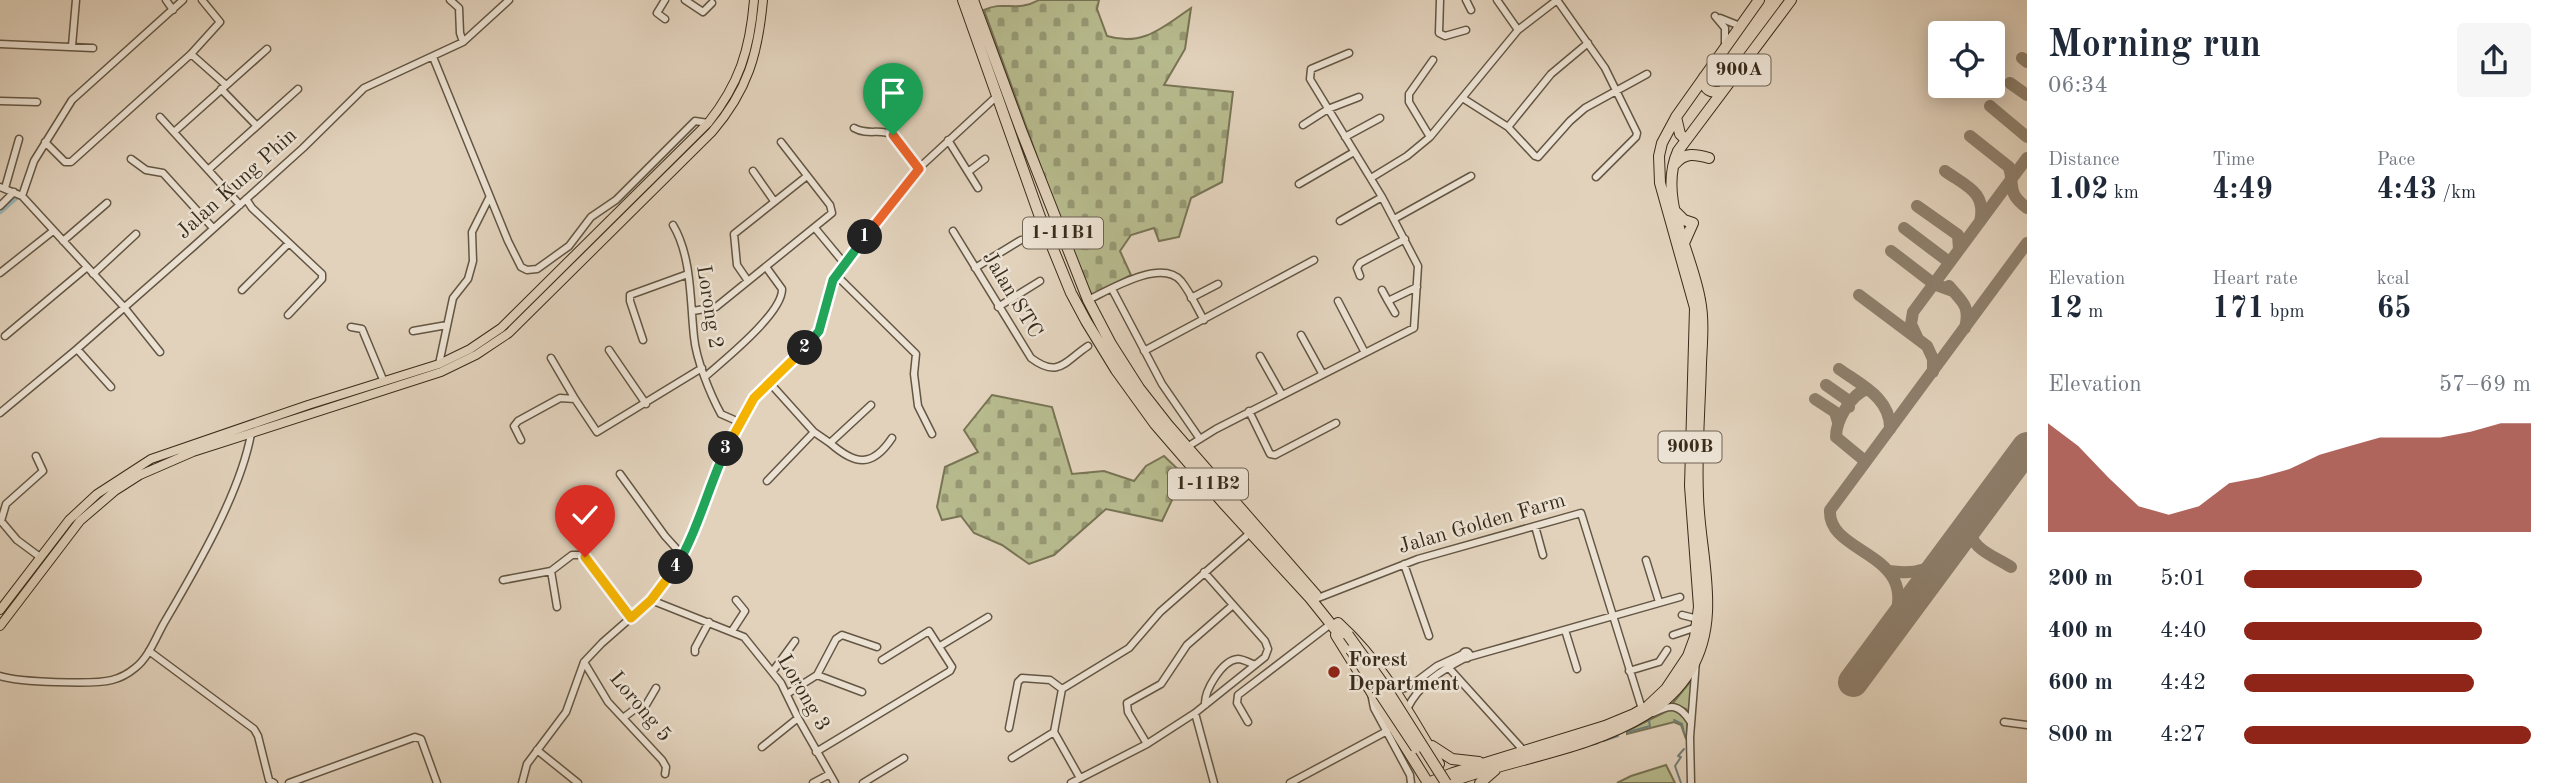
<!DOCTYPE html>
<meta charset="utf-8">
<style>
:root{--surface:#fff;--page:#f6f6f7;--text:#1f2937;--muted:#747a83;--accent:#8f2418}
body{margin:0;font-family:"Old Standard TT",serif;background:var(--page);color:var(--text);height:100vh;display:flex;flex-direction:column;font-size:26px;white-space:nowrap}
*{box-sizing:border-box;margin:0}
p{font-size:23px;color:var(--muted)}
.icon{flex:none;width:38px;height:38px;fill:none;stroke:currentColor;stroke-width:2;stroke-linecap:round;stroke-linejoin:round}
.map{position:relative;flex:1;overflow:hidden}
.side{display:flex;flex-direction:column;background:var(--surface);width:525px}
.side>*{flex:none}
.controls{position:absolute;left:1928px;top:21px;display:grid;gap:14px}
.controls a{display:grid;place-items:center;width:77px;height:77px;border-radius:7px;background:var(--surface);box-shadow:0 4px 18px #0003;font-size:35px}
.pin{position:absolute;display:grid;place-items:center;width:60px;height:60px;color:#fff;margin:-72px -30px;border-radius:50% 50% 50% 0;rotate:-45deg;box-shadow:0 0 7px #0007}
.pin .icon{rotate:45deg}
.km{position:absolute;width:35px;height:35px;margin:-18px;border-radius:50%;background:#222;color:#fff;font-size:19px;line-height:35px;text-align:center}
.round{display:grid;place-items:center;flex:none;width:74px;height:74px;border-radius:7px;background:var(--page)}
.head{display:flex;align-items:center;justify-content:space-between;height:119px;padding:0 21px}
h1{font-size:38px;font-weight:800;line-height:52px}
.stats{display:grid;grid-template-columns:repeat(3,1fr);gap:10px;height:119px;padding:7px 21px}
.stats div{display:grid;align-content:center}
.stats b{font-size:30px;font-weight:800}
.stats small{font-size:19px;font-weight:400}
.stats p{font-size:19px}
.chart{height:196px;padding:14px 21px}
.chart p{display:flex;justify-content:space-between}
.chart svg{width:100%;height:126px;margin-top:7px;fill:var(--accent);opacity:.7}
ul{padding:0 21px;list-style:none;font-size:23px}
li{display:grid;grid-template-columns:112px 84px 1fr;align-items:center;height:52px}
li i{height:18px;border-radius:9px;background:var(--accent)}
main{display:flex;flex:1;min-height:0}
.map>svg:first-child{display:block}
.grass{fill:#b7bb8e;stroke:#787454;stroke-width:2}
.cemetery{fill:url(#cemetery-stones);stroke:#787454;stroke-width:2}
.lines{fill:none;stroke-linecap:round;stroke-linejoin:round}
.stream{stroke:#717f7a;stroke-width:2}
.river{stroke:#97b6b9;stroke-width:8}
.taxiway{stroke:#8e7f6c;stroke-width:12}
.runway{stroke:#8e7f6c;stroke-width:30}
.minor-casing{stroke:#635643;stroke-width:9}
.major-casing{stroke:#392c1b;stroke-width:10}
.highway-casing{stroke:#392c1b;stroke-width:12}
.minor{stroke:#ece2d3;stroke-width:6}
.major{stroke:#e2d2bc;stroke-width:8}
.highway{stroke:#e2d2bc;stroke-width:10}
.highway-bridge-casing{stroke:#392c1b;stroke-width:12;stroke-linecap:butt}
.highway-bridge{stroke:#e2d2bc;stroke-width:10}
.split-1-casing{stroke:#fff;stroke-width:14}
.split-2-casing{stroke:#fff;stroke-width:14}
.split-3-casing{stroke:#fff;stroke-width:14}
.split-4-casing{stroke:#fff;stroke-width:14}
.split-5-casing{stroke:#fff;stroke-width:14}
.split-1{stroke:#f0652b;stroke-width:9}
.split-2{stroke:#22a559;stroke-width:9}
.split-3{stroke:#f5b400;stroke-width:9}
.split-4{stroke:#22a559;stroke-width:9}
.split-5{stroke:#f5b400;stroke-width:9}
.poi-dot{fill:#8f2418;stroke:#ece2d3;stroke-width:2.5}
.labels{text-anchor:middle;dominant-baseline:central;stroke-width:5;stroke-linejoin:round;paint-order:stroke}
.shield{fill:#ece2d3;stroke:#6f6352;stroke-width:2}
.shield-label{font-size:19px;font-weight:bold;fill:#392c1b}
.street-label{font-size:21px;fill:#392c1b;stroke:#ece2d3}
.poi-label{font-size:21px;font-weight:bold;fill:#392c1b;stroke:#ece2d3;text-anchor:start}
</style>
<main>
<div class="map">
<svg width="2027" height="783" viewBox="0 0 2027 783">
<defs>
<pattern id="cemetery-stones" width="16" height="16" patternUnits="userSpaceOnUse" patternTransform="scale(1.75)"><rect width="16" height="16" fill="#b7bb8e"/><path d="M2 7V4a2 2 0 0 1 4 0v3zM10 15v-3a2 2 0 0 1 4 0v3z" fill="#969873"/></pattern>
</defs>
<rect width="100%" height="100%" fill="#e2d2bc"/>
<filter id="stains"><feTurbulence type="fractalNoise" baseFrequency=".00286" numOctaves="4"/><feColorMatrix values="0 0 0 0 .2 0 0 0 0 .09 0 0 0 0 .02 0 0 0 .5 -.17"/></filter>
<radialGradient id="worn" r=".72"><stop offset=".6" stop-color="#630" stop-opacity="0"/><stop offset="1" stop-color="#630" stop-opacity=".3"/></radialGradient>
<path class="grass" d="M1694 677 1691 717 1686 709 1672 704Z
M1671 709 1677 710 1688 720 1686 739 1681 725 1674 722 1627 734V731Z
M1666 765 1675 783H1617L1631 776Z"/>
<path class="cemetery" d="M1039 0H1099L1097 9 1107 36C1143 47 1163 27 1191 8L1185 49 1164 85 1233 92 1222 182 1191 198 1179 237 1159 241 1154 228 1131 235 1120 251 1131 275 1092 296 1074 259 984 10C1004 0 1016 13 1039 0Z
M992 395 1052 407 1072 474 1104 471 1134 481 1146 466 1164 456 1184 475 1162 521 1106 509 1054 555 1029 564 1002 545 974 533 961 516 942 520 937 507 945 467 978 452 964 430Z"/>
<g class="lines">
<path class="stream" d="M1674 720 1682 724 1684 733
M1628 732 1650 726 1649 721
M1603 741 1618 736
M1591 745 1598 743
M1681 783 1675 766 1681 757 1678 756 1684 749"/>
<path class="river" d="M0 210 17 195"/>
<path class="taxiway" d="M2022 58 2027 62
M2010 83 2027 95
M1990 106 2027 137
M1970 136 2009 167C2015 187 2006 192 2027 208
M1945 171C1966 186 1987 192 1980 222
M1917 206 1958 235 1959 249
M1904 228 1949 262
M1891 251 1934 284 1953 291
M1949 286C1961 301 1971 305 1965 328
M1859 295 1927 346 1933 359V372
M1918 339 1911 324 1913 312 2027 158
M1839 369C1861 385 1891 398 1890 429
M1826 385 1846 399 1849 407
M1815 399 1835 412 1838 422
M1865 461 1836 437C1836 421 1850 395 1867 389
M1970 524C1967 548 1994 556 2011 567
M1889 571C1916 575 1933 570 1952 549
M1888 635C1931 550 1827 558 1830 510L2027 243"/>
<path class="runway" d="M1853 682 2027 447"/>
<g class="minor-casing">
<path id="minor" d="M166 0 173 10
M450 0 459 8 460 33 463 42
M665 0 657 13 665 19
M685 0 703 12 712 3
M1440 0 1439 33 1445 36 1466 30
M1466 0 1471 10
M1497 0 1518 30
M1557 0 1605 68 1637 133 1636 137 1596 177
M1715 16 1725 28V45
M1720 18 1740 26
M0 44 93 48
M72 46 76 0
M191 54 226 85
M433 57 508 241 521 267 527 270 537 269 569 246 591 217 616 200 695 121 708 123
M221 89 257 126
M1464 99 1508 127 1535 156 1538 157 1570 121 1585 108 1647 74
M0 101 37 102
M160 117 240 205
M1303 125 1328 109 1359 97
M1508 127 1551 74 1588 43
M854 128C868 136 881 128 893 135L918 169
M174 132 267 49
M1345 137 1380 118
M1430 137 1409 102V94L1433 60
M948 140 978 188
M45 142 65 162H71L191 54 220 22 202 0
M131 159 146 170 163 173 213 228
M208 170 298 89
M753 171 774 201
M968 172 985 159
M1371 178 1407 156 1430 137 1518 30 1557 0
M1299 184 1354 152
M0 187 22 196 124 307 160 352
M5 188 19 139
M22 196 34 161 72 100 183 0
M246 199 252 208 322 274V279L288 315
M0 206 14 192
M1394 219 1471 176
M1340 221 1382 197
M673 225C692 257 690 301 694 337 696 359 710 394 721 414L739 422
M815 228 844 263
M953 231 1031 358C1059 379 1065 361 1088 346
M63 241 107 203
M975 268 1021 240
M0 273 53 231
M93 274 136 234
M836 275 916 354 914 374 918 406 932 434
M1360 276 1357 268 1360 263 1405 239
M748 281 737 265 734 234 807 176
M1112 289 1162 384 1200 439
M242 290 289 243
M1382 290 1388 301 1417 287
M1191 298 1218 284
M1088 300C1109 290 1161 258 1181 281 1190 292 1197 308 1204 320
M1338 301 1364 351
M1388 301 1395 313
M998 307 1040 281
M693 311 716 307 832 213 830 205 781 142
M351 327 362 329 384 382
M413 331 447 325
M1301 335 1322 373
M5 336 86 268
M643 340 630 301V295L688 274
M77 349 111 387
M609 350 646 404
M1144 351 1314 260
M1260 356 1282 395
M551 358 575 399 597 432 702 368
M439 364 453 298 468 279 473 261 472 232 489 198
M706 376C724 360 783 313 782 289L766 267
M1249 411 1270 454 1275 455 1336 423
M0 413 77 349 193 247 303 148 364 88 463 42 509 0
M814 432 830 443 871 405
M521 440 514 426 518 421 560 398 575 399
M830 443C855 465 872 468 892 438
M1187 447 1216 429 1414 328 1418 266 1382 197 1310 79 1311 69 1349 53
M36 456 43 471 6 504 1 521 17 540 40 557
M620 474 665 536 683 556
M767 481 814 432 769 382
M1535 526 1543 555
M1646 560 1659 602
M1404 564 1429 636
M551 571 557 607
M503 580 551 571 572 555H581L601 576 631 618
M1318 598 1418 559 1581 513 1642 709
M651 600 744 637 781 683 798 718 835 783
M1682 615 1698 619
M1565 630 1577 669
M732 631 745 611 736 600
M1673 635 1697 627
M940 646 988 617
M149 651 254 729 258 736 269 780 274 783
M1462.5 655a3.5 3.5 0 1 1 7 0a3.5 3.5 0 1 1-7 0Z
M695 652V648L709 622
M1469 657 1680 597
M584 662 608 702 662 760 666 767 665 774
M1448 667 1523 750
M773 671 795 641
M1629 671 1659 662 1667 650
M817 675 862 692
M0 676C19 682 93 685 112 680 120 678 129 673 135 668 149 657 156 637 164 623 195 570 240 494 251 434
M1396 690 1409 687 1437 666 1463 654
M1371 693 1374 708 1410 775 1411 783
M787 694 817 675 836 639 842 635 877 647
M1205 705C1204 691 1222 660 1238 659 1243 659 1250 663 1255 665
M1407 709C1419 684 1442 670 1465 658
M1195 713 1214 783
M1653 713C1671 704 1679 704 1690 721
M623 718 635 709 646 705 656 688
M1248 722 1237 703 1238 695 1332 623
M2004 722 2027 725
M1009 728 1018 682 1022 678 1050 680 1062 689
M1147 744 1128 712 1127 703 1161 684 1187 645 1233 605
M762 747 798 718
M537 750 578 783
M816 752 950 671 952 667 929 631 882 660
M1012 758 1054 732
M1080 778 1054 732 1062 689 1129 648 1160 612 1250 533
M289 783 415 737 421 739 437 783
M522 783 527 764 566 712 584 662 602 643 651 600 676 567 687 549 712 479 739 422 754 398 819 331 828 291 836 275 918 169 997 96
M813 783 828 775
M863 783 904 758
M1071 783 1147 744 1195 713 1265 657 1268 649 1265 641 1204 572
M1290 783 1387 731
M1691 783 1690 737 1696 661"/>
</g>
<g class="major-casing">
<path id="major" d="M0 610 69 520 97 494 151 459 308 405 439 364 470 349 501 328 708 123C739 84 750 50 754 0
M0 626 80 521 115 491 140 475 193 452 441 372 476 355 509 333 712 132C748 90 758 54 763 0"/>
</g>
<g class="highway-casing">
<path id="highway" d="M963 0 1040 217 1071 293 1086 321 1116 370 1155 424 1225 505 1310 598 1342 638
M973 0 1021 130 1088 300 1111 344 1139 388 1168 425 1316 595
M1704 77C1703 90 1711 94 1723 91
M1676 117 1680 134 1686 140
M1675 164C1685 152 1695 154 1709 158
M1676 212 1684 220 1693 223 1685 241
M1338 623C1382 663 1409 713 1439 764
M1336 635 1428 783
M1432 746 1452 759 1479 762
M1428 783 1453 773 1605 726 1634 714 1648 706 1666 689 1688 656 1695 637 1699 607 1690 486 1695 308 1660 183 1659 156 1662 143 1676 117 1759 0
M1448 783C1540 746 1701 743 1707 612 1709 574 1699 535 1698 496 1696 452 1700 407 1701 363 1702 342 1704 320 1700 300 1692 252 1657 198 1678 151L1791 0
M1480 783 1495 770"/>
</g>
<use href="#minor" class="minor"/>
<use href="#major" class="major"/>
<use href="#highway" class="highway"/>
<g class="highway-bridge-casing">
<path id="highway-bridge" d="M1348 635 1384 685 1446 783
M1351 650 1416 748"/>
</g>
<use href="#highway-bridge" class="highway-bridge"/>
</g>
<g class="lines">
<g class="split-1-casing">
<path id="split-1" d="M865 237 919 169 893 135"/>
</g>
<g class="split-2-casing">
<path id="split-2" d="M805 348 819 331 833 280 865 237"/>
</g>
<g class="split-3-casing">
<path id="split-3" d="M726 449 754 398 805 348"/>
</g>
<g class="split-4-casing">
<path id="split-4" d="M676 567C698 530 708 488 726 449"/>
</g>
<g class="split-5-casing">
<path id="split-5" d="M585 557 631 618 651 600 676 567"/>
</g>
<use href="#split-1" class="split-1"/>
<use href="#split-2" class="split-2"/>
<use href="#split-3" class="split-3"/>
<use href="#split-4" class="split-4"/>
<use href="#split-5" class="split-5"/>
</g>
<circle class="poi-dot" cx="1334" cy="672" r="7"/>
<g class="labels">
<g class="shield">
<rect x="1707.5" y="54.5" width="63" height="31" rx="5"/>
<rect x="1023" y="217.5" width="80" height="31" rx="5"/>
<rect x="1658.5" y="431.5" width="63" height="31" rx="5"/>
<rect x="1168" y="468.5" width="80" height="31" rx="5"/>
</g>
<g class="shield-label">
<text x="1739" y="70">900A</text>
<text x="1063" y="233">1-11B1</text>
<text x="1690" y="447">900B</text>
<text x="1208" y="484">1-11B2</text>
</g>
<g class="street-label">
<text transform="translate(237 184) rotate(-42)">Jalan Kung Phin</text>
<text transform="translate(1012 295) rotate(59)">Jalan STC</text>
<text transform="translate(709 307) rotate(81)">Lorong 2</text>
<text transform="translate(1482 524) rotate(-16)">Jalan Golden Farm</text>
<text transform="translate(803 693) rotate(60)">Lorong 3</text>
<text transform="translate(640 707) rotate(50)">Lorong 5</text>
</g>
<g class="poi-label">
<text x="1348" y="660">Forest<tspan x="1348" dy="24">Department</tspan></text>
</g>
</g>
<rect width="100%" height="100%" filter="url(#stains)"/>
<rect width="100%" height="100%" fill="url(#worn)"/>
</svg>
<div class="controls">
<a><svg class="icon" aria-label="locate" viewBox="0 0 24 24"><circle cx="12" cy="12" r="6"/><path d="M12 2v4M12 18v4M2 12h4M18 12h4"/></svg></a>
</div>
<div class="pin" style="left:893px;top:135px;background:#1e9e55"><svg class="icon" aria-label="arrive" viewBox="0 0 24 24"><path d="M6 21V4h12l-3 4 3 4H6"/></svg></div>
<div class="pin" style="left:585px;top:557px;background:#d93025"><svg class="icon" aria-label="check" viewBox="0 0 24 24"><path d="M5 12l5 5 9-10"/></svg></div>
<b class="km" style="left:865px;top:237px">1</b>
<b class="km" style="left:805px;top:348px">2</b>
<b class="km" style="left:726px;top:449px">3</b>
<b class="km" style="left:676px;top:567px">4</b>
</div>
<section class="side">
<div class="head"><div><h1>Morning run</h1><p>06:34</p></div><a class="round"><svg class="icon" aria-label="share" viewBox="0 0 24 24"><path d="M12 15V3M7 8l5-5 5 5M5 13v7h14v-7"/></svg></a></div>
<div class="stats">
<div><p>Distance</p><b>1.02<small> km</small></b></div>
<div><p>Time</p><b>4:49</b></div>
<div><p>Pace</p><b>4:43<small> /km</small></b></div>
</div>
<div class="stats">
<div><p>Elevation</p><b>12<small> m</small></b></div>
<div><p>Heart rate</p><b>171<small> bpm</small></b></div>
<div><p>kcal</p><b>65</b></div>
</div>
<div class="chart"><p><span>Elevation</span>57–69 m</p>
<svg viewBox="0 0 160 44" preserveAspectRatio="none"><path d="M0 44V6L10 14L20 25L30 35L40 38L50 35L60 27L70 25L80 22L90 17L100 14L110 11L120 11L130 11L140 9L150 6L160 6V44z"/></svg>
</div>
<ul>
<li><b>200 m</b>5:01<i style="width:62%"></i></li>
<li><b>400 m</b>4:40<i style="width:83%"></i></li>
<li><b>600 m</b>4:42<i style="width:80%"></i></li>
<li><b>800 m</b>4:27<i style="width:100%"></i></li>
</ul>
</section>
</main>
